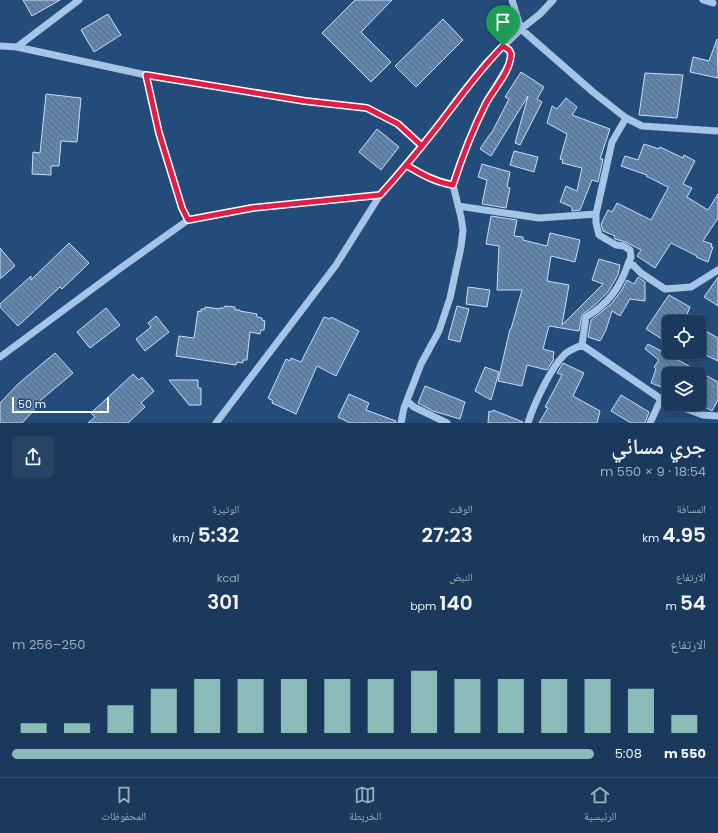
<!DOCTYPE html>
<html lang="ar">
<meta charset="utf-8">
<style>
:root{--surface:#1a395c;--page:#274465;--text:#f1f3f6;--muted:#9facbb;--line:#385372;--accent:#8bbbb9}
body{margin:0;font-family:Poppins,"Noto Naskh Arabic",sans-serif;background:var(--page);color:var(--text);direction:rtl;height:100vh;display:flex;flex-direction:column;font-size:15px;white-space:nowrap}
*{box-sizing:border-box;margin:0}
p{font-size:13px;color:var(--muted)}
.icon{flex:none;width:22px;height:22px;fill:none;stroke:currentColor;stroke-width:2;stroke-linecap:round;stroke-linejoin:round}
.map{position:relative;height:423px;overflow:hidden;direction:ltr}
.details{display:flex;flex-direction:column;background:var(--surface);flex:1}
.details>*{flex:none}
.controls{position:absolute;left:662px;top:315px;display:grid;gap:8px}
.controls a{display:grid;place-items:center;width:44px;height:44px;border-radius:6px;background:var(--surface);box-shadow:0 2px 6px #0003,0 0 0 1px var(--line);font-size:20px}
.scale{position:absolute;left:12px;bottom:10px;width:97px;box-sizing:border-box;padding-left:4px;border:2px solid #fff;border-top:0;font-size:11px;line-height:14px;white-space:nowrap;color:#fff;-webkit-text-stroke:3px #234c7a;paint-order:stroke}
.pin{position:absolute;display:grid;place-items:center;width:34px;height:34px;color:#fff;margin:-41px -17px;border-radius:50% 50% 50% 0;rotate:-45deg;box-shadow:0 0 4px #0007}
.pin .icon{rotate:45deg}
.round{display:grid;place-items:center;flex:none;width:42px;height:42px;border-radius:6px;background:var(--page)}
.overview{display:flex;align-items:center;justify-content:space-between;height:68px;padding:0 12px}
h1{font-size:22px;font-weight:600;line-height:30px}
.metrics{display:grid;grid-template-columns:repeat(3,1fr);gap:6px;height:68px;padding:4px 12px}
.metrics div{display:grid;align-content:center}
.metrics b{font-size:20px;font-weight:600}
.metrics small{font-size:11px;font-weight:400}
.metrics p{font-size:11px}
.chart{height:112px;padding:8px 12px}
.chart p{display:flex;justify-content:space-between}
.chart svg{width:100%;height:72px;margin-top:4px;stroke:var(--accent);stroke-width:6}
ul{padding:0 12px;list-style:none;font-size:13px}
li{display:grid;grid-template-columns:64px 48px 1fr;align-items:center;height:30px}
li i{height:10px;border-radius:5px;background:var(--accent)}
.dock{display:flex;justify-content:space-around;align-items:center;height:56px;border-top:1px solid var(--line);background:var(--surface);font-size:11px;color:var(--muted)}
.dock a{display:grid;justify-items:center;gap:2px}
.dock .on{color:var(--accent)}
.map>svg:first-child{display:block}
.building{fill:url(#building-back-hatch);stroke:#c9def4}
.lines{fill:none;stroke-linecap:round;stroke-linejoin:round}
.minor{stroke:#a6c4e5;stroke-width:7}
.route-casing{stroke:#fff;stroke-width:8}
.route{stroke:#e11d48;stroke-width:5}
</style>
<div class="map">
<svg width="718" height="423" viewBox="0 0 718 423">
<defs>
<pattern id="building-back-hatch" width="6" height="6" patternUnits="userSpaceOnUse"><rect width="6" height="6" fill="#6085ae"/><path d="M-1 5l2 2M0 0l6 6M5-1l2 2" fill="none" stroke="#586e87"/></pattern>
</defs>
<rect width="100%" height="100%" fill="#234c7a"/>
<path class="building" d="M23 0H60L32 16Z
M355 0H392L361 32 391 62 371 82 322 33Z
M108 14 121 35 94 52 81 30Z
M443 19 463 40 416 87 395 66Z
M717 39 718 78 690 72 693 57 709 61Z
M521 72 544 87 537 99 542 102 520 145 515 143 528 96 491 156 480 149 490 134H491L509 99 505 97Z
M645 73 683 75 677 118 639 115Z
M46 94 81 98 77 142 61 141 59 166H51V175L32 174 33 152 40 153Z
M566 98 577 107 572 115 610 129 600 159H603L598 182 592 180 580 210 572 211V207L560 202 566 186 577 191 582 168 562 163 563 160 560 159 567 134 547 123 552 106 557 109Z
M377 129 399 147 381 170 359 152Z
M644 144 659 149 660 147 683 158 684 155 695 161 683 184 692 188 687 197 708 210 718 194V218L703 241 712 244 711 247H713L708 262 696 257 697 256 671 243 655 268 637 256 641 250 626 242 615 239 614 238 615 236 603 231 601 224 608 210 612 212 617 203 651 220 668 188V187L646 176 647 175 621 166 625 156 638 160Z
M514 151 538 157 534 172 510 165Z
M482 164 510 172 507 187 510 188 506 208 482 204 487 180 478 177Z
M491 216 517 220 514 236 523 237V240L547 246 550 233 580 240 575 262 551 256 547 281 569 285 562 325 603 284 592 280 599 259 620 265 618 275 608 292 597 303 582 315 579 331 549 326 543 349 554 352 553 358 554 359 547 370 527 365 522 386 498 381 510 329H511L522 290H497L499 246 486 244Z
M69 243 89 263 62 289 60 287 18 326 0 307V304L31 276V280Z
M0 248 15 266 0 279Z
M638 277 645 282V301L630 299 620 316 612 311 606 330 600 341 588 337 591 320 611 304 621 291 627 280 634 284Z
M718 277V306L704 297Z
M468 287 490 290 487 307 466 304Z
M669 295 690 307 684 322H669V329L662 339 646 329Z
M225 306 235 307V310H240V311L257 314V317L262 318V320L265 321 264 330H261L260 334 250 332 247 360H243V363L237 362 236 365 176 356 179 336 194 338 198 311 201 312V309H205V307L220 309V308H224Z
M457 306 469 309 460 342 448 339Z
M106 308 120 325 90 348 77 332Z
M156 316 169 332 145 351 136 339 151 327 148 323Z
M324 317 330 319 331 317 359 331 336 376 317 366 296 414 272 403 273 401 268 398 286 359 290 361 291 358 301 362Z
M699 327 718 338V361L699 352Z
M648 344 665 353 669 348V355L718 382V400L712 411 699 404V374H678L669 367V390L651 383 656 369 654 367 659 360 645 349Z
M55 353 73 373 35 405 37 407 22 423H0V403L18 384Z
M563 363 584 373 573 396 600 411 597 423H539L548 408 545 407 562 375 557 373Z
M485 367 499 372 491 400 475 391Z
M133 374 139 380 142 377 154 391 141 403 145 407 128 423H88L95 417 91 413Z
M169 380H198V388H201V405H189Z
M425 386 465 402 460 419 433 411 418 403Z
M349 394 369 403 366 410 396 421V423H350L338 417Z
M621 395 649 412 645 423H631L611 411Z
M493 410 523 422V423H488L489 411 492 412Z"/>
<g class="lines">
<path class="minor" d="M512 0 521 29 593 92 626 118 642 126 718 131
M703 0 713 3
M0 46 17 47 146 75 305 101 367 108 398 124 421 146
M17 47 79 0
M146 75 159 133 182 208 188 220
M626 118 612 142 596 214V223L599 235 616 245 624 246 630 250 631 257 628 264 633 265 641 273 665 289 691 287 718 270
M406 165C421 174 435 182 453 185
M458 206 539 218 596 214
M582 345 661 399 669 402
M582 345 586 317C608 304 620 288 628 264
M0 357 122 267 188 220 252 208 380 195
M407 401 414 407 447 423
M673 404 703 415 718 416
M216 423 336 265 380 195 437 127 455 102 486 63 521 29 540 14 553 0
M401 423 404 408 421 364 439 331 450 298 461 247 463 230 461 217 453 185 466 148 475 127 487 101 509 64 511 54 509 50 503 46
M528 423C534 404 551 367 565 354 570 350 577 347 582 345
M650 423 661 399"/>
</g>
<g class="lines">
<g class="route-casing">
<path id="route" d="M503 46C478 71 459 99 437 127 419 150 400 173 380 195L252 208 188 220 182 208 159 133 146 75 305 101 367 108 398 124 422 146 406 165C421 174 435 182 453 185 462 157 473 129 486 103 495 87 510 72 511 54L509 50 503 46"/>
</g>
<use href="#route" class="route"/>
</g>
</svg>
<div class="controls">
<a><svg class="icon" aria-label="locate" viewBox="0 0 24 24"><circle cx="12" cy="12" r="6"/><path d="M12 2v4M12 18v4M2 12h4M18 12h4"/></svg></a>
<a><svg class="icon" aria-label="layers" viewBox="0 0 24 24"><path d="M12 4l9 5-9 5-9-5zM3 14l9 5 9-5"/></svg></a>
</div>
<div class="scale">50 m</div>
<div class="pin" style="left:503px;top:46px;background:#1e9e55"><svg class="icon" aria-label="arrive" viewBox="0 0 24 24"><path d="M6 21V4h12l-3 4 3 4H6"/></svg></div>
</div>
<section class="details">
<div class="overview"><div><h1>جري مسائي</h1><p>18:54 · 9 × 550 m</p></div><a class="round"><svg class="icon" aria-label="share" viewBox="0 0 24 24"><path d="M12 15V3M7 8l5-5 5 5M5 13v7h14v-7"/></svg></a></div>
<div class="metrics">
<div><p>المسافة</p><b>4.95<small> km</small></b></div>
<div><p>الوقت</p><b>27:23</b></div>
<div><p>الوتيرة</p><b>5:32<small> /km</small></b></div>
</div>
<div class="metrics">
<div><p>الارتفاع</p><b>54<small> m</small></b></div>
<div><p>النبض</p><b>140<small> bpm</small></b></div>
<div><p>kcal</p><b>301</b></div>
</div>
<div class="chart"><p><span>الارتفاع</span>250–256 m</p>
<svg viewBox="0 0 160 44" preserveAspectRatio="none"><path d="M5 44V38M15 44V38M25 44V27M35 44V17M45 44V11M55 44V11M65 44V11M75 44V11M85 44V11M95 44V6M105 44V11M115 44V11M125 44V11M135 44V11M145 44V17M155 44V33"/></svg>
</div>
<ul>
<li><b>550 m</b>5:08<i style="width:100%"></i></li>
</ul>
</section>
<nav class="dock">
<a class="on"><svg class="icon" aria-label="home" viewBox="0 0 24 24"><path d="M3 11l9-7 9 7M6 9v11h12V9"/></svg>الرئيسية</a>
<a><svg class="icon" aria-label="map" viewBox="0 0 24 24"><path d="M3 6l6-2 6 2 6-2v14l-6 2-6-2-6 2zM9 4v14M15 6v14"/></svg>الخريطة</a>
<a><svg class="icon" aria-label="saved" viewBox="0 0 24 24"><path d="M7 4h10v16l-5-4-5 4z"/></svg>المحفوظات</a>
</nav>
